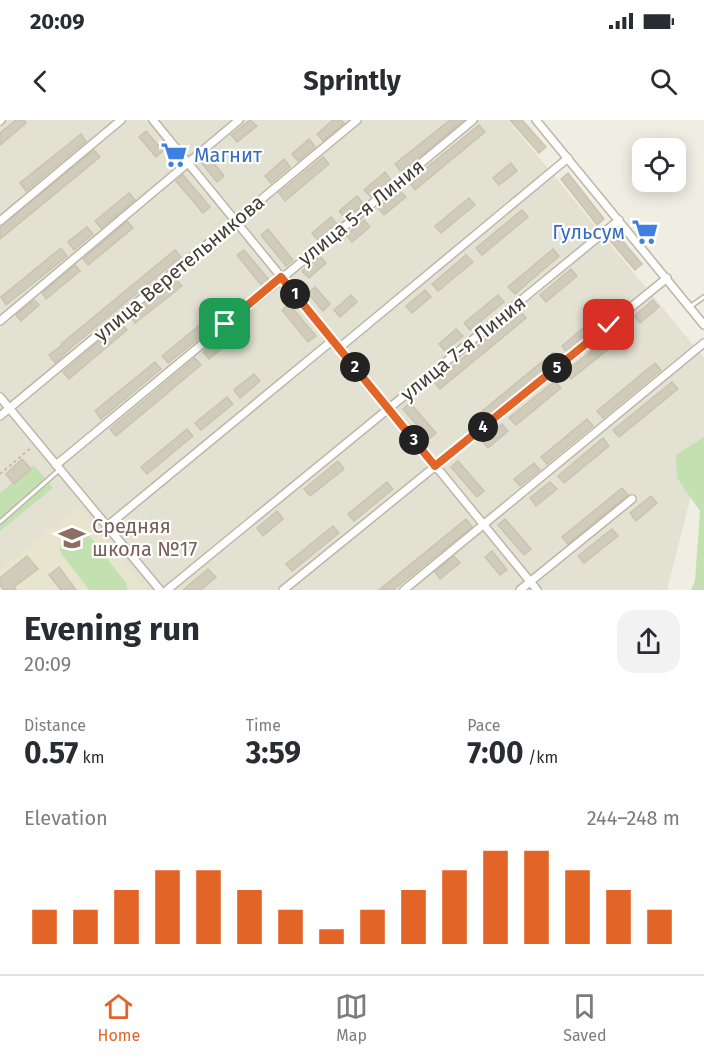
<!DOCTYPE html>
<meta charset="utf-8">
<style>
:root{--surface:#fff;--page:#f2f2f3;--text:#2b2b33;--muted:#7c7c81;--line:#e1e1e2;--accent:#e36427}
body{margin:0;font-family:"Fira Sans",sans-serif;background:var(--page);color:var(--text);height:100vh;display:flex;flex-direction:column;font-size:22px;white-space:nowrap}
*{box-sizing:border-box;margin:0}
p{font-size:20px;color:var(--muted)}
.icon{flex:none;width:33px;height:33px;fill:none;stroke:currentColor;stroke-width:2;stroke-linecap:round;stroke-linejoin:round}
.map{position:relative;height:470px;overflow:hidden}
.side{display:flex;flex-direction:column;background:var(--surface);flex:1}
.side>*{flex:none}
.buttons{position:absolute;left:632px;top:18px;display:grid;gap:12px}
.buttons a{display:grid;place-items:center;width:54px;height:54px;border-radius:12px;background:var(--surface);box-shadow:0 3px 15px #0003;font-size:30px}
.pin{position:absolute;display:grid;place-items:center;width:51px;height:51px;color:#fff;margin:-26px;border-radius:12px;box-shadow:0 3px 9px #0006}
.km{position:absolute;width:30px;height:30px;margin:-15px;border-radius:50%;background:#222;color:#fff;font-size:16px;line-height:30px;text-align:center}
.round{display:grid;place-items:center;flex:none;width:63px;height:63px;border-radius:18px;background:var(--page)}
.headline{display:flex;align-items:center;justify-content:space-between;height:102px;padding:0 24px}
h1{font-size:33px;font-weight:700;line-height:45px}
.metrics{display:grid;grid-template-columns:repeat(3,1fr);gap:9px;height:102px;padding:6px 24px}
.metrics div{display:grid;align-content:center}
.metrics b{font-size:30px;font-weight:700}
.metrics small{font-size:16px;font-weight:400}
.metrics p{font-size:16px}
.chart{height:168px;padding:12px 24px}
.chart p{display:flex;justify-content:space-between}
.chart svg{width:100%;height:108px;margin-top:6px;stroke:var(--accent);stroke-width:6}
.status{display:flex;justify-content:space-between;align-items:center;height:42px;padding:0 30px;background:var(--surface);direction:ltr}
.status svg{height:16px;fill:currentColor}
header{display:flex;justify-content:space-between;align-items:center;height:78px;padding:0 24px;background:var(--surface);font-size:27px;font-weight:700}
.tabs{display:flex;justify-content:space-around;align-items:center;height:84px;border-top:2px solid var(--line);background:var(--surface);font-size:16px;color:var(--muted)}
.tabs a{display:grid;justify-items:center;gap:3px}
.tabs .current{color:var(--accent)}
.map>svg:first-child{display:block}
.residential{fill:#e3e1d2}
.education{fill:#e7e5ce}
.green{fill:#c2e0b0}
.building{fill:#d0cbba;stroke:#cac4ae;stroke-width:1.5}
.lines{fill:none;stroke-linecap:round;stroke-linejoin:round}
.lane-casing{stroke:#bab7a7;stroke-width:6}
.street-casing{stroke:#bab7a7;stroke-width:10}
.path{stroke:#bab49a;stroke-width:1.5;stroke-dasharray:3 3;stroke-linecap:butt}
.lane{stroke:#fff;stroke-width:3}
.street{stroke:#fff;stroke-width:7}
.route-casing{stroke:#fff;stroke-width:12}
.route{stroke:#e36427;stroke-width:8}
.labels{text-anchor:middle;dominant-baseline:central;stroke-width:4.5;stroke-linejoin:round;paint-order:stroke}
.shop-label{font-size:20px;fill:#366cbe;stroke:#fff;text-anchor:start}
.street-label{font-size:20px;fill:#413e34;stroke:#fff}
.education-label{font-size:20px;fill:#785e54;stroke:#fff;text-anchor:start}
</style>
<div class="status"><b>20:09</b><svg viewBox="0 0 49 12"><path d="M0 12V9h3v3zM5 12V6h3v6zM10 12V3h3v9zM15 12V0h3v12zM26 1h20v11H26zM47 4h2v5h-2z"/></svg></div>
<header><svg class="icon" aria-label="back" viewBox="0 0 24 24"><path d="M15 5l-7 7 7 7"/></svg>Sprintly<svg class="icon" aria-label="search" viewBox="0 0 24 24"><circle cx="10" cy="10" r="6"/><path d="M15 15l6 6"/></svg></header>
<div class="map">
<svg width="704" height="470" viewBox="0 0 704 470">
<rect width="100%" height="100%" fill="#f0eee3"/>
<path class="residential" d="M0 0H508L704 238V324L667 470H0Z"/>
<path class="education" d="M79 386 147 470H0V450Z"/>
<path class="green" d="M704 317V470H691L695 461 700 391 677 358 676 335Z
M34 345 53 368 0 411V373Z
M85 410 126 463 128 470H89L60 432C59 416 71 411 85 410Z"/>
<path class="building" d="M16 0H24L26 3 0 25V13Z
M250 0 257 6 237 22 231 15Z
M333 0H341L344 3 323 21 317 14Z
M450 0H464L401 52 395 44Z
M510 0H522L546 27 539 33Z
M479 5 485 12 415 70 409 62Z
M146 11 163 31 156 37 139 17Z
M81 14 86 21 26 71 20 63Z
M309 19 315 27 298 41 292 34Z
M94 30 100 37 0 119V107Z
M207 35 224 56 217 62 200 41Z
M323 37 329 44 285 81 279 73Z
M284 39 290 47 271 63 265 56Z
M511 43 517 51 499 65 493 58Z
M385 52 391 60 371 77 364 70Z
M568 53 604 99 597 105 561 59Z
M183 55 210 87 203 93 176 61Z
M399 70 406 77 384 95 378 88Z
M129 73 135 80 101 108 95 101Z
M357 76 363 83 345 98 339 91Z
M469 78 475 85 441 113 435 106Z
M522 90 528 97 482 135 476 128Z
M331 97 337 104 318 120 312 113Z
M364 100 370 107 352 122 346 115Z
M127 101 133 108 88 145 83 139Z
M87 107 93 114 74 130 68 122Z
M268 109 293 140 286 146 261 115Z
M615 112 642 144 635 150 608 118Z
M61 128 67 136 6 185 1 177Z
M553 129 559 136 515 174 508 167Z
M175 130 181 137 74 225 55 243 49 235 62 225 61 224Z
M244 130 269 160 262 166 237 135Z
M466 135 473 142 438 171 432 164Z
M320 136 326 143 309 158 302 151Z
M75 145 80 151 46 179 42 173Z
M571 149 577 156 546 182 540 175Z
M176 159 182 166 135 203 130 196Z
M315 167 330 184 323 191 308 173Z
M425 170 431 177 412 193 406 186Z
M351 175 357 182 340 197 334 190Z
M498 175 504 182 470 210 464 203Z
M34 180 39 185 21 201 16 195Z
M653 180 659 187 640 203 634 196Z
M289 184 316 216 308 222 282 190Z
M604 190 610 197 567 232 562 226Z
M520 191 526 198 440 269 434 262Z
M208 198 214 206 168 243 162 236Z
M121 203 127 210 69 259 63 252Z
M237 204 243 211 209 239 203 232Z
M625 204 631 211 571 259 565 252Z
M456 209 463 216 445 231 439 224Z
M554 232 559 238 485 298 481 292Z
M195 238 201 245 116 316 110 309Z
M155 242 161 249 101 299 95 291Z
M655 243 661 250 603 298 597 291Z
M254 254 260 261 240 278 234 270Z
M555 261 561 268 516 305 509 298Z
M672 262 678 269 619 317 613 310Z
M227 277 233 284 201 310 195 303Z
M410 283 436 313 429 319 403 289Z
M587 299 593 306 547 344 541 337Z
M502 304 508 311 488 328 482 321Z
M187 309 193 316 147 354 141 347Z
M603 318 609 326 564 363 558 356Z
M22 339 31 349 14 364 6 354Z
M338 341 344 349 310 376 304 369Z
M458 341 484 371 477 377 451 347Z
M534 343 540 350 520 366 514 359Z
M387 362 393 369 354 401 348 394Z
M550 362 557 369 536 386 530 378Z
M622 368 628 375 568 424 562 417Z
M651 376 657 383 636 401 630 393Z
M277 391 283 399 263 416 257 408Z
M466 399 472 407 465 413 393 470H379Z
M505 399 531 429 524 435 498 405Z
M333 406 339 413 292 451 286 444Z
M612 409 618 416 584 443 578 436Z
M492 431 507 450 500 455 485 437Z
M27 436 38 449 14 467 16 470H4L0 465V458Z
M454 436 460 443 440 459 435 452Z
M59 447 76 470H61L49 455Z
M208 449 216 457 201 470H183Z"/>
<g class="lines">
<g class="lane-casing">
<path id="lane" d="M691 186 704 177
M0 402 58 351"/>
</g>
<g class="street-casing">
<path id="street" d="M153 0 537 470
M536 0 704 205
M0 1 1 0
M0 101 121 0
M0 201 239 0
M339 228 568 38
M0 277 160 470
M0 296 357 0
M56 345 473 0
M106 407 333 220
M167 470 619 100
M283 470 667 158
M404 470 704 223
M520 470 632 379"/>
</g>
<path class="path" d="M0 354 32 327"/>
<use href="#lane" class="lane"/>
<use href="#street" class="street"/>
</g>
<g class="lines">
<g class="route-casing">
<path id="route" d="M225 204 281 157 435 346 609 205"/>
</g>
<use href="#route" class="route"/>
</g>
<defs>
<g id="supermarket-bare" transform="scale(2.07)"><path d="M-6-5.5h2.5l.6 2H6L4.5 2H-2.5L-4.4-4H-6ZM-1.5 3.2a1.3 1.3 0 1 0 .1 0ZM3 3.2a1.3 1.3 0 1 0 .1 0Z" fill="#3f7fe0" stroke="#fff" stroke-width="2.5" paint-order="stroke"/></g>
<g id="school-bare" transform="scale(2.07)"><path d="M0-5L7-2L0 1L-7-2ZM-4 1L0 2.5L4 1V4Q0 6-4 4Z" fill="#8d6e63" stroke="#fff" stroke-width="2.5" paint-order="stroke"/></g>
</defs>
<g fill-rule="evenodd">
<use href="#supermarket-bare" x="174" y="35"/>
<use href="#supermarket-bare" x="645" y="112"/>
<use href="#school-bare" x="72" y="418"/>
</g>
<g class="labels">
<g class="shop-label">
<text x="194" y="35">Магнит</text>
<text x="625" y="112" text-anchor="end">Гульсум</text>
</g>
<g class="street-label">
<text transform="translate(361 92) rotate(-39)">улица 5-я Линия</text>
<text transform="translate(179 148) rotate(-40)">улица Веретельникова</text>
<text transform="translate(463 228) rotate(-39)">улица 7-я Линия</text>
</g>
<g class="education-label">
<text x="92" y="406">Средняя<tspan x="92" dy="23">школа №17</tspan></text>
</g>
</g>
</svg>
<div class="buttons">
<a><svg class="icon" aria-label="locate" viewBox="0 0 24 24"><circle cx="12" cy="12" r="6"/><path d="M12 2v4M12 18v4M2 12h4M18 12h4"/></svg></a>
</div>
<div class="pin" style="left:225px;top:204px;background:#1e9e55"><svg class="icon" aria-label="arrive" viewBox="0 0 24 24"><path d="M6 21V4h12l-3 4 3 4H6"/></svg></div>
<div class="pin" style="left:609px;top:205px;background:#d93025"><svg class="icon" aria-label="check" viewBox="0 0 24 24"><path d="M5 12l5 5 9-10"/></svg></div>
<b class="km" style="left:295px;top:174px">1</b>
<b class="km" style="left:355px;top:247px">2</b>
<b class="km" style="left:414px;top:320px">3</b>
<b class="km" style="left:483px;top:307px">4</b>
<b class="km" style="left:557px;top:248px">5</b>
</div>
<section class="side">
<div class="headline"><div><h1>Evening run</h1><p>20:09</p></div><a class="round"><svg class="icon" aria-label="share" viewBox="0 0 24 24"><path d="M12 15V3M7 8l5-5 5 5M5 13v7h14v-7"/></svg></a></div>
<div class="metrics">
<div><p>Distance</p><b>0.57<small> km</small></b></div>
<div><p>Time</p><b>3:59</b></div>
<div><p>Pace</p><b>7:00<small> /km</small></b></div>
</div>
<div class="chart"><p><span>Elevation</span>244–248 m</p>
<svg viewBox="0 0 160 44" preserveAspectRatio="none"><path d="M5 44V30M15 44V30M25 44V22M35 44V14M45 44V14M55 44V22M65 44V30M75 44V38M85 44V30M95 44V22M105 44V14M115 44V6M125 44V6M135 44V14M145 44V22M155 44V30"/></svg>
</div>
</section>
<nav class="tabs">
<a class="current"><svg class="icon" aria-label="home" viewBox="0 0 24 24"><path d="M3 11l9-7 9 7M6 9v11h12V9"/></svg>Home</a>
<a><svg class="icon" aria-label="map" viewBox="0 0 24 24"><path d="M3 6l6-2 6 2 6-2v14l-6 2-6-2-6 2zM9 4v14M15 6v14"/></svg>Map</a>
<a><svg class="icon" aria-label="saved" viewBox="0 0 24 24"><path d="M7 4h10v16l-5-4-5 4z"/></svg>Saved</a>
</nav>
